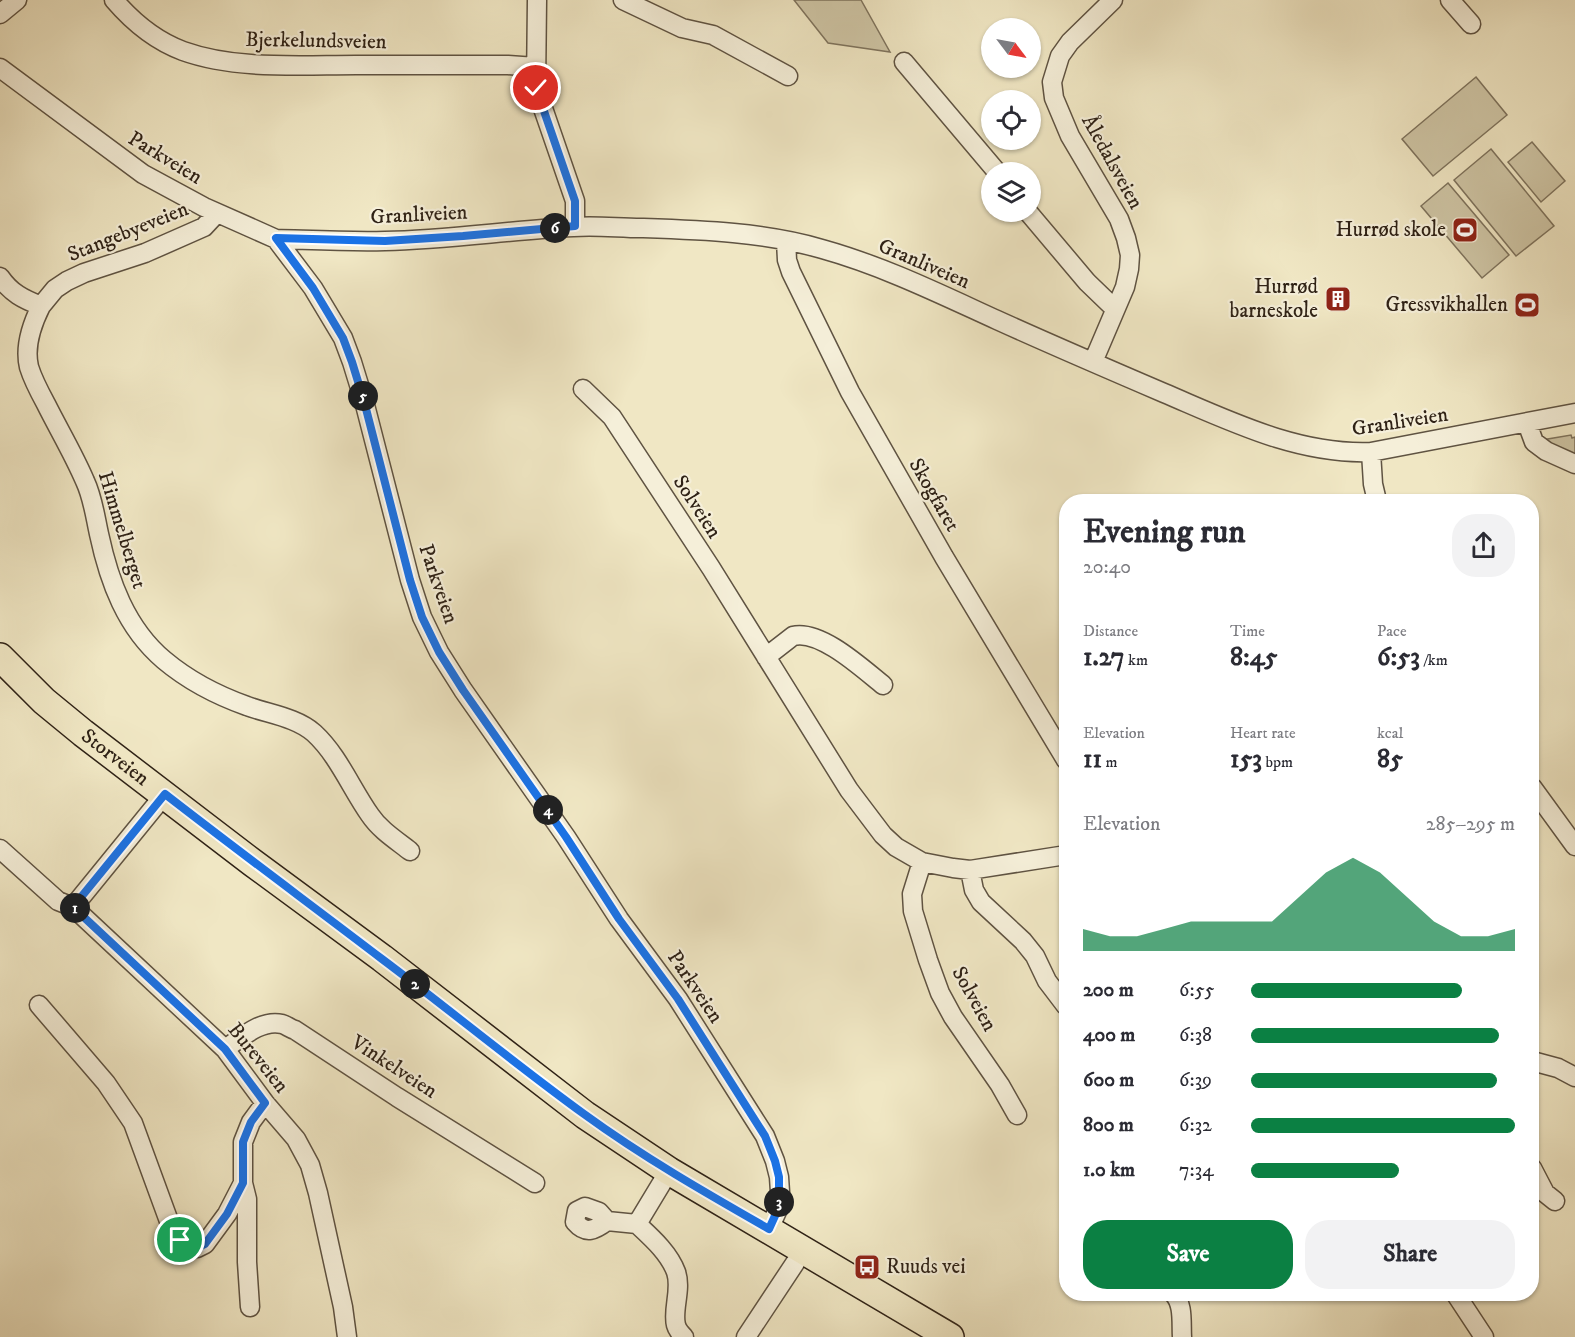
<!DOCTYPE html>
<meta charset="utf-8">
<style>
:root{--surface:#fff;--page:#f2f2f3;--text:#2b2b33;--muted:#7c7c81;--accent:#0b8043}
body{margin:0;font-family:"IM FELL DW Pica",serif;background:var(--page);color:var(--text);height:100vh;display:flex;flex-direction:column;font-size:22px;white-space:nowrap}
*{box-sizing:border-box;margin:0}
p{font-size:20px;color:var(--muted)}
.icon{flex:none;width:33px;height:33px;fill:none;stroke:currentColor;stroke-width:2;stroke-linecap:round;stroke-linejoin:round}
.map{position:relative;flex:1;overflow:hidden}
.drawer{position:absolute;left:1059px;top:494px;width:480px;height:807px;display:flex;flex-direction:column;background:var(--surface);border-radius:24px;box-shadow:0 2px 4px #0004}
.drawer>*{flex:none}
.needle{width:39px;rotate:122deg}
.buttons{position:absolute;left:981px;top:18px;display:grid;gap:12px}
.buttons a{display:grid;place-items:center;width:60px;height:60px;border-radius:50%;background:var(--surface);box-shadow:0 2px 4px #0004;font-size:30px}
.pin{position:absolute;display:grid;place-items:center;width:51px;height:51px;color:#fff;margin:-26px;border:3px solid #fff;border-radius:50%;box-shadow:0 2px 6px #0007}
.km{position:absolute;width:30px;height:30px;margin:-15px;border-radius:50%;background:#222;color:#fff;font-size:16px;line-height:30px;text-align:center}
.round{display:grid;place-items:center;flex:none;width:63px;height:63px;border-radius:24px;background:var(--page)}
.headline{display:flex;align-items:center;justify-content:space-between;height:102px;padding:0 24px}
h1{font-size:33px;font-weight:800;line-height:45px}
.stats{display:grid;grid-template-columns:repeat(3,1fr);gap:9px;height:102px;padding:6px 24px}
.stats div{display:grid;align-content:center}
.stats b{font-size:26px;font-weight:800}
.stats small{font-size:16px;font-weight:400}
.stats p{font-size:16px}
.chart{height:168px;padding:12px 24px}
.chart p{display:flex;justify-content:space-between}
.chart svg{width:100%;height:108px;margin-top:6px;fill:var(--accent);opacity:.7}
.primary-button{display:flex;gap:12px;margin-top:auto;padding:12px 24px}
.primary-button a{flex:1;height:69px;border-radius:24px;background:var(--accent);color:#fff;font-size:24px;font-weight:800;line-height:69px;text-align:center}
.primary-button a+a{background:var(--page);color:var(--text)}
ul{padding:0 24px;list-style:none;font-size:20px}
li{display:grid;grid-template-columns:96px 72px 1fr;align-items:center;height:45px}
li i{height:15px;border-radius:8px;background:var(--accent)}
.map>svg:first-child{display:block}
.green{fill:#cfc6a6;stroke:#7f745e;stroke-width:1.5}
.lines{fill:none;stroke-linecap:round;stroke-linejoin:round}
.street-casing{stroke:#5f5342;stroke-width:21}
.primary-casing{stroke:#2f2216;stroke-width:30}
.street{stroke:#f5efd9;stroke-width:18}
.primary{stroke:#f0e7c4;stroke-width:27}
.route-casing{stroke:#fff;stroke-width:12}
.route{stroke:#1a73e8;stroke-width:8}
.labels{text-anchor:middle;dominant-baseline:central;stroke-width:4.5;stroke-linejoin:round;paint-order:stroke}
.street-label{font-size:21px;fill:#2f2216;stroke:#f5efd9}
.poi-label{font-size:21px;fill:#2f2216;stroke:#f5efd9;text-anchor:end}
</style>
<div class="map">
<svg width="1575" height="1337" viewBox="0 0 1575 1337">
<rect width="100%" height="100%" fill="#f0e7c4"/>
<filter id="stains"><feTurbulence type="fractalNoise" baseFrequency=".00333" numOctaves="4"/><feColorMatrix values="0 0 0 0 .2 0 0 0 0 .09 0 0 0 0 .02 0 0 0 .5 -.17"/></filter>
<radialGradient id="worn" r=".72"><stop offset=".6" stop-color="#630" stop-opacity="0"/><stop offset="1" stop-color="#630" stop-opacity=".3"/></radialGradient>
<path class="green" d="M794 0H861L890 52 828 43Z
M1476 77 1507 115 1433 176 1402 139Z
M1532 142 1565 181 1541 202 1508 162Z
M1491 149 1554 226 1516 256 1454 180Z
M1448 183 1509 255 1482 278 1421 206Z
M1571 435 1572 438 1575 437V459L1542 440Z"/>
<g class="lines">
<g class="street-casing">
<path id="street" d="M114 0C132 21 156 41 183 51 236 70 300 65 356 65 407 65 457 65 508 65L536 67
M537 0 536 88 575 201V226
M623 0 682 28 713 35 788 76
M1450 0 1471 24
M0 14 17 0
M904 62 997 172
M0 68 143 174 204 207 276 239 313 288 343 338 352 362 364 401 410 580 422 617 439 652 463 690 566 837 619 919 678 999 765 1136 775 1161 779 1177 780 1192 779 1207 769 1229
M1028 212 1087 282 1115 309
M276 239C312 240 349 242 385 241 448 240 510 230 573 227 595 225 619 228 641 228 700 230 765 232 822 249 883 266 940 294 997 320 1052 345 1108 369 1164 393 1230 421 1298 455 1371 452L1575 413
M786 241 787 260 791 272 850 392 944 557 1066 760
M0 277C11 293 23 299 41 306L55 289 67 281 84 273 145 253 204 227 217 213
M41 306C32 324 24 346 29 367 33 380 40 393 46 404 59 430 74 455 85 481 93 498 95 516 99 534 109 581 126 628 164 660 189 681 216 695 247 706 268 714 296 717 314 733 338 755 351 788 370 815 380 830 396 840 410 851
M1093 362 1125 287 1129 269 1130 255 1126 238 1119 219 1070 136 1054 98 1052 82 1060 56 1070 42 1113 0
M583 389 612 417 711 568 849 790 883 835 896 847 922 862 953 868 970 870 1066 855
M1527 423 1534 442 1546 451 1575 464
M1371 452 1373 484 1377 501
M766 657 793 636C820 629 863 669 883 685
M1532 787 1575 846
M0 849 58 901 73 907 225 1049 265 1103 296 1139 310 1165 318 1193 343 1307 347 1337
M922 862 912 894 913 911 928 960 940 993 953 1017 1000 1085 1017 1115
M970 870 974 890 981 902 1023 941 1035 956 1047 981 1066 1006
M73 907 165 794
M39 1005 106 1083 133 1123 170 1224 180 1240 188 1245 197 1248 205 1244 227 1214 243 1183V1142L251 1122 265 1103
M225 1049C241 1038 261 1019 282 1024 286 1025 291 1029 295 1030L397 1097 535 1183
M1532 1061 1558 1068 1575 1077
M1532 1168 1545 1193 1555 1201
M243 1183 247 1199V1262L250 1307
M607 1221C595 1230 586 1235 575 1222L577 1211 585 1207 599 1212 607 1221 637 1224 669 1171
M637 1224C652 1238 669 1253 676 1272 682 1289 672 1310 676 1325 677 1329 681 1334 684 1337
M1173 1293C1184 1304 1181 1323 1182 1337
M1455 1293 1484 1337
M746 1337 795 1263"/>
</g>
<g class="primary-casing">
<g id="primary">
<path id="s1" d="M0 657 44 701 83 733 253 863 382 958 585 1115 669 1171 950 1337"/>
</g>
</g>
<use href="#street" class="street"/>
<use href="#primary" class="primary"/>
</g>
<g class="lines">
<g class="route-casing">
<path id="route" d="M180 1240 188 1245 197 1248 205 1244 227 1214 243 1183V1142L251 1122 265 1103 225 1049 73 907 165 794C237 850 310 904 382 959 450 1010 515 1064 584 1114 643 1157 706 1193 769 1229L779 1207V1177L775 1161 765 1136 678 999 619 919 566 837 463 690 439 652 422 617 410 580 364 401 352 362 343 338 313 288 276 238 385 241 463 236 575 226V201L536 88"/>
</g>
<use href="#route" class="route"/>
</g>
<defs>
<g id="stadium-square" transform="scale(1.35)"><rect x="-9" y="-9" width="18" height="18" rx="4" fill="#8f2418" stroke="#f5efd9"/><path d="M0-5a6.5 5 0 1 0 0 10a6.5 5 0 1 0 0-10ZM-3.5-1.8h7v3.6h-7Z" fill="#fff"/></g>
<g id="building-square" transform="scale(1.35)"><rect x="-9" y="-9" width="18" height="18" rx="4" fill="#8f2418" stroke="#f5efd9"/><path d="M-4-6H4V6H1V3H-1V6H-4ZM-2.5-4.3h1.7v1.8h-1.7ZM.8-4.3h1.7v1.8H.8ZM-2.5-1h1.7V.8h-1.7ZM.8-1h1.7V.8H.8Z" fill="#fff"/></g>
<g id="bus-square" transform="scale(1.35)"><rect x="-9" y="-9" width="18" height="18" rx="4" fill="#8f2418" stroke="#f5efd9"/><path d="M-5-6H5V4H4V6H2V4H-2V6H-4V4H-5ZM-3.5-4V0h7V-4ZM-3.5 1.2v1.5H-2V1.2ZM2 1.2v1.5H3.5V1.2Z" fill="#fff"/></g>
</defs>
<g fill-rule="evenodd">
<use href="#stadium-square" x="1465" y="230"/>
<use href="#building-square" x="1338" y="299"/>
<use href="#stadium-square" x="1527" y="305"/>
<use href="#bus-square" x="867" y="1267"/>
</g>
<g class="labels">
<g class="street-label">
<text transform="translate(316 41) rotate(1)">Bjerkelundsveien</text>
<text transform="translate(165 158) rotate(31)">Parkveien</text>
<text transform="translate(1112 162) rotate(61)">Åledalsveien</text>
<text transform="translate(419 215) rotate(-3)">Granliveien</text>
<text transform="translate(128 232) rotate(-22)">Stangebyeveien</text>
<text transform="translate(924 264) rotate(23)">Granliveien</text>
<text transform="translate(1400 422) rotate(-9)">Granliveien</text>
<text transform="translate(934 495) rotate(60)">Skogfaret</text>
<text transform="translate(697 507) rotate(57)">Solveien</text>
<text transform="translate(122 530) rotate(73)">Himmelberget</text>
<text transform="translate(438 584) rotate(71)">Parkveien</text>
<text stroke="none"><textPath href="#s1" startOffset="153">Storveien</textPath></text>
<text transform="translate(695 987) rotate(56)">Parkveien</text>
<text transform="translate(974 999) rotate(61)">Solveien</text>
<text transform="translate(258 1058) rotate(51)">Bureveien</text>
<text transform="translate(394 1067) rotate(33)">Vinkelveien</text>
</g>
<g class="poi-label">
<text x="1446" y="230">Hurrød skole</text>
<text x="1318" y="287">Hurrød<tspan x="1318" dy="24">barneskole</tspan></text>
<text x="1508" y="305">Gressvikhallen</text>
<text x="886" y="1267" text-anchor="start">Ruuds vei</text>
</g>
</g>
<rect width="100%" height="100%" filter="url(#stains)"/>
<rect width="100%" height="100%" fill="url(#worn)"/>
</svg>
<div class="buttons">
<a><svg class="needle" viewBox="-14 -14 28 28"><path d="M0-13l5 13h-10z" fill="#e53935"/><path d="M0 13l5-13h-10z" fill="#7c7c81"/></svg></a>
<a><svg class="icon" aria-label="locate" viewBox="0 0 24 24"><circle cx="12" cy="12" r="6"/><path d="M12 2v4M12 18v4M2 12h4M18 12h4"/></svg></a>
<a><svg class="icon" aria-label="layers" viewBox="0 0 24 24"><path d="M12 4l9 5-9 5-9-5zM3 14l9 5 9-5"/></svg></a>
</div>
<div class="pin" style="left:180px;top:1240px;background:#1e9e55"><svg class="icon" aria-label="arrive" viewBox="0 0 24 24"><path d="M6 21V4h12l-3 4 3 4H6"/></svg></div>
<div class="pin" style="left:536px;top:88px;background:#d93025"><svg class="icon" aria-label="check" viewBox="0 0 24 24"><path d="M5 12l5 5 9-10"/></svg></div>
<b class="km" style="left:75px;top:908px">1</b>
<b class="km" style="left:415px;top:984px">2</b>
<b class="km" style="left:779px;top:1202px">3</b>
<b class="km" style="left:548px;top:810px">4</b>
<b class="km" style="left:363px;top:396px">5</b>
<b class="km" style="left:555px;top:228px">6</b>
<section class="drawer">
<div class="headline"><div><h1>Evening run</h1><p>20:40</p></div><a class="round"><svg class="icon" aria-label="share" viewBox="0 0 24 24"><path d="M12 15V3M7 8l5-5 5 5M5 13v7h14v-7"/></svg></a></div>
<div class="stats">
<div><p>Distance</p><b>1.27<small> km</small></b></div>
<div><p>Time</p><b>8:45</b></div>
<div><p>Pace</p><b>6:53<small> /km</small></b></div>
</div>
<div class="stats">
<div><p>Elevation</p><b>11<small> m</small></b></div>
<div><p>Heart rate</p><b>153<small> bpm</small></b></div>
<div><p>kcal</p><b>85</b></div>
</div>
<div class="chart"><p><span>Elevation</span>285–295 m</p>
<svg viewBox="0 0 160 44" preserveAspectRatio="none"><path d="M0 44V35L10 38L20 38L30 35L40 32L50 32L60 32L70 32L80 22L90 12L100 6L110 12L120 22L130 32L140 38L150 38L160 35V44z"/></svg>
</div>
<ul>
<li><b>200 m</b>6:55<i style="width:80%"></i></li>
<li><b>400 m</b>6:38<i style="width:94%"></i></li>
<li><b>600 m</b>6:39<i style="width:93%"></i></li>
<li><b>800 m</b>6:32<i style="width:100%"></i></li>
<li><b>1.0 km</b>7:34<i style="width:56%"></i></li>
</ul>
<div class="primary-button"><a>Save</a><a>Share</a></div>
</section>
</div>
